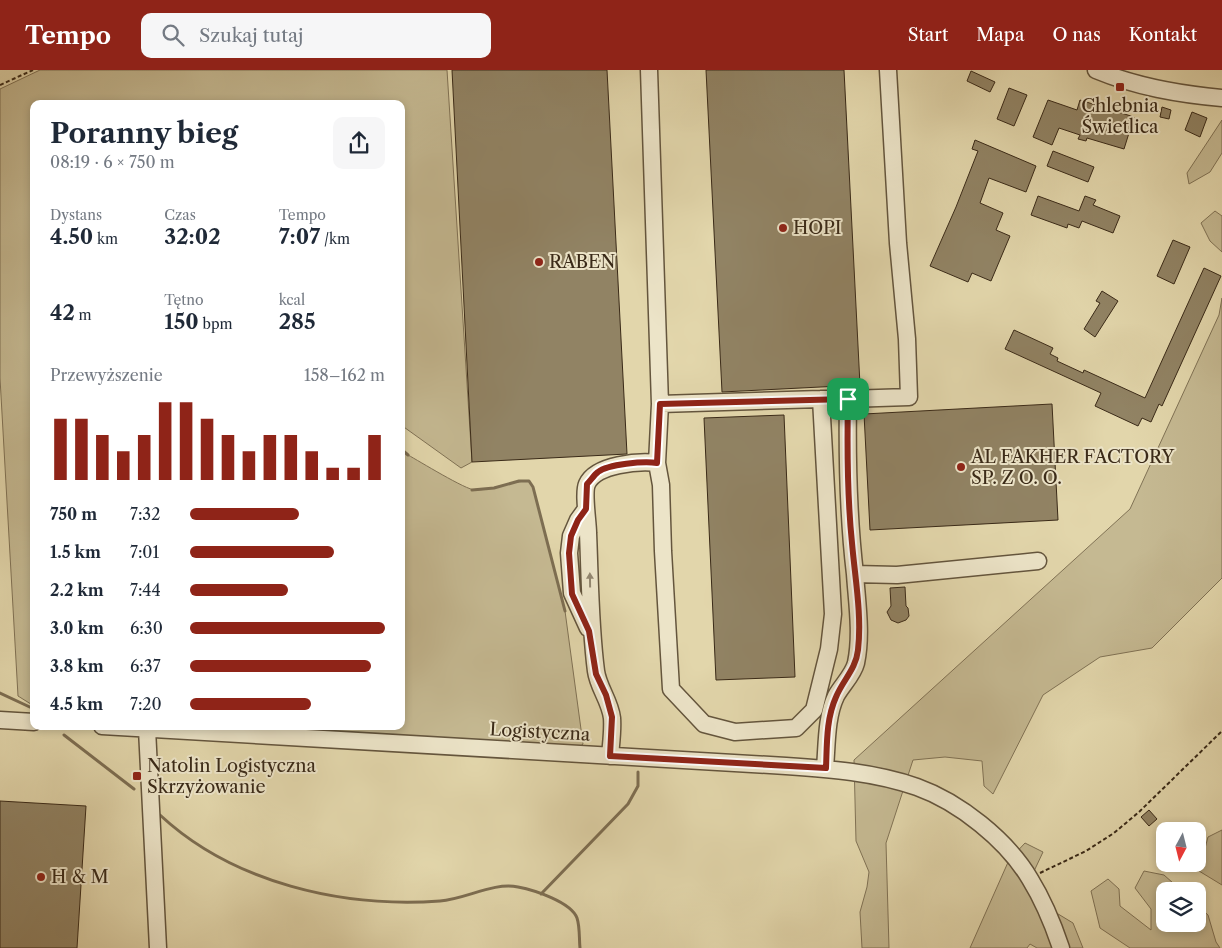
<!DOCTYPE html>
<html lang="pl">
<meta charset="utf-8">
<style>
:root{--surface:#fff;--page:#f6f6f7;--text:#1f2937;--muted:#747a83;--accent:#8f2418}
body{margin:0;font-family:"Libre Caslon Text",serif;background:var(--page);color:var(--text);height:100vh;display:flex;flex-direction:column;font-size:19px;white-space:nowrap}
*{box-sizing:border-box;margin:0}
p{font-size:16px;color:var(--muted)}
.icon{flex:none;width:28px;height:28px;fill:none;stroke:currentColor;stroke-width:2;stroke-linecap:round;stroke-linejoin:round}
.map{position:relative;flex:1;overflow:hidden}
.panel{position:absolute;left:30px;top:30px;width:375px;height:630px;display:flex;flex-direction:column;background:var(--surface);border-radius:10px;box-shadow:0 2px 8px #0003}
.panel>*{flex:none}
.needle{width:32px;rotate:187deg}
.fabs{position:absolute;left:1156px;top:752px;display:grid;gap:10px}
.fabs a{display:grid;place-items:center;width:50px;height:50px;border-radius:10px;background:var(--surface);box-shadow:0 2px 8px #0003;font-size:25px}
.pin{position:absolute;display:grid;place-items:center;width:42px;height:42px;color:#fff;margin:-21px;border-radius:10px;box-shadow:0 2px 8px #0006}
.round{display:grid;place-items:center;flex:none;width:52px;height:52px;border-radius:10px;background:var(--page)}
.head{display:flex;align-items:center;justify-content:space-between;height:85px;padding:0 20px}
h1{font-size:28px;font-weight:700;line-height:38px}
.metrics{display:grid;grid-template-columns:repeat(3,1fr);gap:8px;height:85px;padding:5px 20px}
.metrics div{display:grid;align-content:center}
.metrics b{font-size:21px;font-weight:700}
.metrics small{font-size:14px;font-weight:400}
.metrics p{font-size:14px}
.chart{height:140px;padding:10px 20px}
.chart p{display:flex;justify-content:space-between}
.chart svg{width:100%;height:90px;margin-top:5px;stroke:var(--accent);stroke-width:6}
ul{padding:0 20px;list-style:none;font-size:16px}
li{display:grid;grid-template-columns:80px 60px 1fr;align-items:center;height:38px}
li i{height:12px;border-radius:6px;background:var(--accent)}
header{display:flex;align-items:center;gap:30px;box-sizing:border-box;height:70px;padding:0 25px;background:var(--accent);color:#fff}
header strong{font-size:24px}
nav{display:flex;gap:28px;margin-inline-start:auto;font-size:18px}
.search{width:350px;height:45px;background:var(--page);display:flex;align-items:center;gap:12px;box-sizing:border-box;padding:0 18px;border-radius:10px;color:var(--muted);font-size:19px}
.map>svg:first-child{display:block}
.green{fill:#c5b992;stroke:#807255}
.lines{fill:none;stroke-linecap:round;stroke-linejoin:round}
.stream{stroke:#7d6e52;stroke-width:3}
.building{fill:#918364;stroke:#3a2a18}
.minor-casing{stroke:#64553d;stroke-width:19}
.path{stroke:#3a2a18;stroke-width:2;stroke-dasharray:4 2.5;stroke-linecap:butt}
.minor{stroke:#ece4c8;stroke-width:16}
.oneway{fill:#938770}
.route-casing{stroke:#fff;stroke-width:10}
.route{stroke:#8f2418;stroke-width:6}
.poi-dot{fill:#8f2418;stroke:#ece4c8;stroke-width:2}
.labels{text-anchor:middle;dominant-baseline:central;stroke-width:4;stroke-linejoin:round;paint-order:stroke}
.poi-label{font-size:18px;fill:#3a2a18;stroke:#ece4c8;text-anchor:start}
.street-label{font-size:18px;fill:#3a2a18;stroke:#ece4c8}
</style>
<header>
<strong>Tempo</strong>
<div class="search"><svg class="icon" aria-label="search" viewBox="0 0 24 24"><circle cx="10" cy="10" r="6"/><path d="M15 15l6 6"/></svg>Szukaj tutaj</div>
<nav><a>Start</a><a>Mapa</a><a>O nas</a><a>Kontakt</a></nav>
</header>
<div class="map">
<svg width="1222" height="878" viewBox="0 0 1222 878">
<rect width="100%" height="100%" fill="#e2d6ab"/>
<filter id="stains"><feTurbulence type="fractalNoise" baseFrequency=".004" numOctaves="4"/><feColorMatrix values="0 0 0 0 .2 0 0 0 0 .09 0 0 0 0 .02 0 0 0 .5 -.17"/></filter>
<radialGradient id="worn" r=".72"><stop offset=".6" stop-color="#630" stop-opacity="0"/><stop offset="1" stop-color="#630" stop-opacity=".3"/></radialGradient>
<path class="green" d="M40 0H447L472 392 461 398 401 355V34H34V636L18 626 0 308V19Z
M1222 50V83L1210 102 1189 114 1187 103Z
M1215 141 1222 146V182L1210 171 1201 153Z
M1222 228V508L1152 578 1100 587 1043 625 993 724 984 716 982 691 945 687 913 690 886 773 889 878H862L860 842 867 817 869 802 856 771 854 690 1130 439 1219 245Z
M401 379 408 385C419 391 466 420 475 420 494 420 511 411 529 411L533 417 565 541 583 674 571 684 102 656H401Z
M1222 760V815L1199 801 1208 767Z
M1025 773 1043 782 1028 814 1035 830 1073 853 1083 878H1037L1030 874 1027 878H970L1009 790Z
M1144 801 1164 805 1182 821H1165V854H1198V836L1208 845 1216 872 1220 878H1130L1100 858 1091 821 1108 809 1119 819 1120 836 1151 860V839L1135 818Z"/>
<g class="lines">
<path class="stream" d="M401 379 408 385
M472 420 494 418 519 411H529L533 417 565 541
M0 623 34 639
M64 665 134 719
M160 745C233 813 342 838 440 831 466 829 493 812 518 817 534 820 571 832 577 848 580 857 579 868 580 878
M541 824 628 734 638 716V702"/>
</g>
<path class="building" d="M452 0H607L627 384 472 392Z
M706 0H844L860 315 722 322Z
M971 1 995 12 990 22 967 11Z
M1009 18 1027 25 1014 56 997 49Z
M1048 30 1077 40 1080 30 1134 47 1124 79 1087 68 1086 71 1078 69 1080 65 1059 58 1052 75 1033 67Z
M1162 37 1171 40 1169 49 1160 47Z
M1192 42 1207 48 1200 67 1185 60Z
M975 70 1036 96 1026 122 989 108 980 133 1003 143 996 160 1010 166 991 211 972 203 968 212 930 196 956 137 978 81 972 79Z
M1053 81 1094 97 1088 112 1047 96Z
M1038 126 1079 141 1085 126 1096 130 1093 135 1120 146 1113 163 1082 151 1079 158 1068 154 1067 158 1031 145Z
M1173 170 1190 177 1174 214 1157 206Z
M1204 198 1221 206 1162 336 1159 334 1151 352 1142 348 1138 356 1095 336 1101 323 1005 279 1014 260 1053 278 1050 284 1058 288 1057 291 1083 303 1084 300 1145 328Z
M1102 221 1118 231 1095 267 1084 259 1100 233 1096 231Z
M1052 334 1058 450 870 460 864 344Z
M784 345 795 607 716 610 704 348Z
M905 517 906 536 908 538 909 546 906 550 898 553 891 550 887 542 891 536 890 518Z
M0 731 86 736 77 878H0Z
M1149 740 1157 749 1149 756 1141 747Z"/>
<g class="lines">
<g class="minor-casing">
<path id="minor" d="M649 0 660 334
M1096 0C1137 17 1178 24 1222 28
M657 393 660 334 821 329
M586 439 578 450 571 466 569 483 572 523 588 558
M855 504C848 445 847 388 848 329L909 327 907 269 898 173 888 0
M0 650 34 652
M102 656 786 696C830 699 874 702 917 717 959 732 1007 770 1030 809 1043 830 1053 854 1061 878
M147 659 158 878
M610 686C611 674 613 660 612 648 610 631 598 617 596 601 590 555 590 509 588 463 588 452 583 423 587 414 596 394 639 391 657 393L661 415 663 481 671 619 704 654 735 662 796 658 814 640 829 579 833 544 821 329H848
M825 698C827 675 826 647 836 626 842 615 853 605 856 593 862 564 857 533 855 504L897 505 1038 491"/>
</g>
<path class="path" d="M0 15 33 0
M1040 803 1086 781 1114 763 1139 742 1222 661"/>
<use href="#minor" class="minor"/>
</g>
<defs><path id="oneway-solid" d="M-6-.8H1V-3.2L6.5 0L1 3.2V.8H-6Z" transform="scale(1.25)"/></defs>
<use class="oneway" href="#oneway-solid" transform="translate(590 510) rotate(-91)"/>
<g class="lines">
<g class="route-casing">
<path id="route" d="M848 329C847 377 847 425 852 473 855 508 862 545 858 580 856 599 843 610 836 627 826 649 827 675 826 698L610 686 612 647 606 625 596 604 589 561 572 524 569 483 571 466 578 450 586 439 587 414C591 410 594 405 598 402 608 394 644 391 657 393L660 334Z"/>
</g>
<use href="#route" class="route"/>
</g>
<g class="poi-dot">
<rect x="1115" y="12" width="10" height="10" rx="2.5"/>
<circle cx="783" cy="158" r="5"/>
<circle cx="539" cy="192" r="5"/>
<circle cx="961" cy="397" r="5"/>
<rect x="132" y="701" width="10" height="10" rx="2.5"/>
<circle cx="41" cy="807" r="5"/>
</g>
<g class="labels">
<g class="poi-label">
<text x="1120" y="36" text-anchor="middle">Chlebnia<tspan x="1120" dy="21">Świetlica</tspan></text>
<text x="793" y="158">HOPI</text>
<text x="549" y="192">RABEN</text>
<text x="971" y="387">AL FAKHER FACTORY<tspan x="971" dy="21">SP. Z O. O.</tspan></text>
<text x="147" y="696">Natolin Logistyczna<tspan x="147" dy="21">Skrzyżowanie</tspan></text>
<text x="51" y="807">H &amp; M</text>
</g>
<g class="street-label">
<text transform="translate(540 662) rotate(3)">Logistyczna</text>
</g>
</g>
<rect width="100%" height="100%" filter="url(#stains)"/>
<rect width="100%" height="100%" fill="url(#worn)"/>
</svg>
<div class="fabs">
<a><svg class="needle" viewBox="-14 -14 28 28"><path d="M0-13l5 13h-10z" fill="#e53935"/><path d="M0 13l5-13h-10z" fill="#747a83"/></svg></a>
<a><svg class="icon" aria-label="layers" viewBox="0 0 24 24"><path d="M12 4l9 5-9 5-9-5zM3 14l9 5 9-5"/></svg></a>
</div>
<div class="pin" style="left:848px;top:329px;background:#1e9e55"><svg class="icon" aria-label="arrive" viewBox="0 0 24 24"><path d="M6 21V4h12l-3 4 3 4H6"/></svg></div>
<section class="panel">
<div class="head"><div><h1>Poranny bieg</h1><p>08:19 · 6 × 750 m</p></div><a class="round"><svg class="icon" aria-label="share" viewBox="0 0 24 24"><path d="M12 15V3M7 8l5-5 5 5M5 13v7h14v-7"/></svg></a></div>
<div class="metrics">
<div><p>Dystans</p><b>4.50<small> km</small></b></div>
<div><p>Czas</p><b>32:02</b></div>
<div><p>Tempo</p><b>7:07<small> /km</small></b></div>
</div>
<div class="metrics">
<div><b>42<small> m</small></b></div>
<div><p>Tętno</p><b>150<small> bpm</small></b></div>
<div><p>kcal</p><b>285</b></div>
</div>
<div class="chart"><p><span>Przewyższenie</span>158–162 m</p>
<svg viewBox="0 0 160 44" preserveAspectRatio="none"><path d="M5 44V14M15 44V14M25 44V22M35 44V30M45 44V22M55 44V6M65 44V6M75 44V14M85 44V22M95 44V30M105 44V22M115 44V22M125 44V30M135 44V38M145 44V38M155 44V22"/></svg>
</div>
<ul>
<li><b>750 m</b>7:32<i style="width:56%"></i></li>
<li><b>1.5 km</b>7:01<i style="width:74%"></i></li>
<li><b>2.2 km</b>7:44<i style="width:50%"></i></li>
<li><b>3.0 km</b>6:30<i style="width:100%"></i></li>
<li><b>3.8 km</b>6:37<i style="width:93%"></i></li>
<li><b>4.5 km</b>7:20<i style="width:62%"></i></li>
</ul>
</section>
</div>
